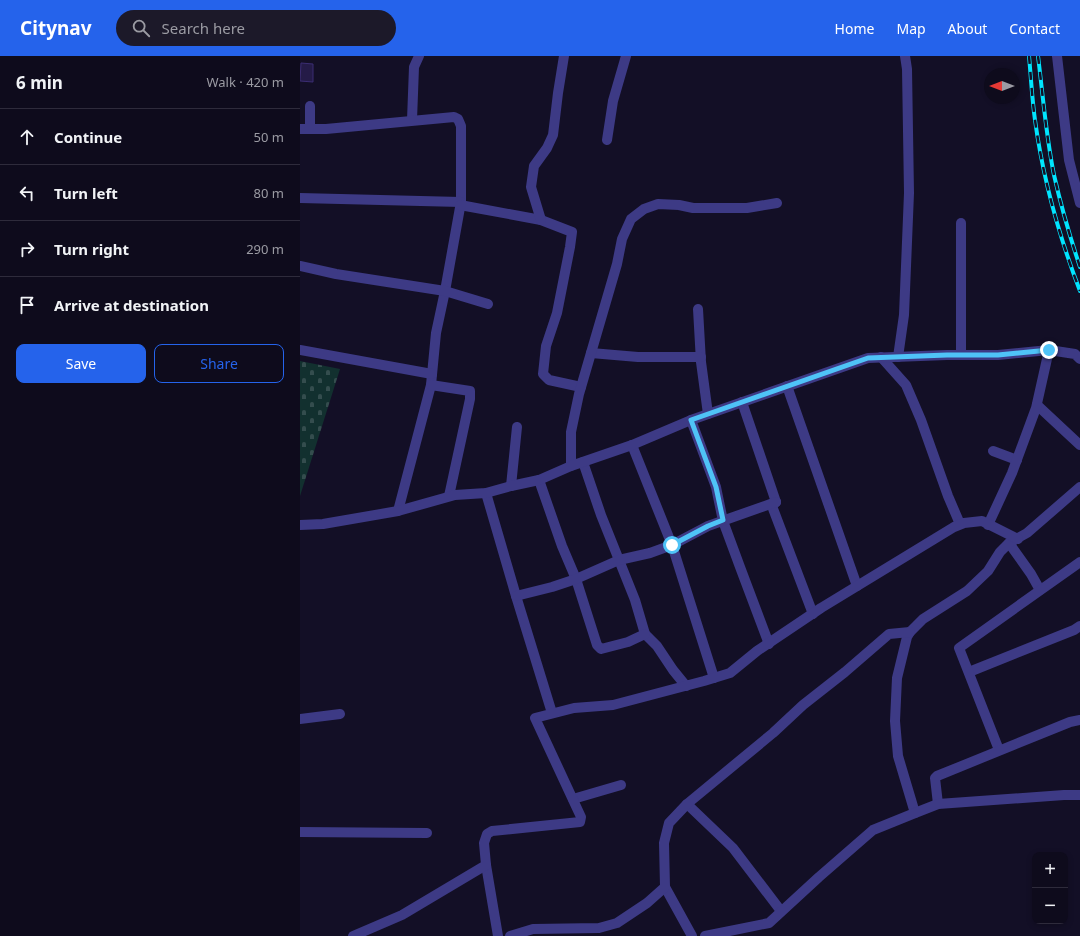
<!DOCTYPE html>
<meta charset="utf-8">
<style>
:root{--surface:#0e0b1c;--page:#1c1929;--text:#f1f3f6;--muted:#9b9ba3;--line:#2e2b3b;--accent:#2563eb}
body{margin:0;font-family:"Noto Sans",sans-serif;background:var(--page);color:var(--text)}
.controls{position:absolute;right:12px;bottom:12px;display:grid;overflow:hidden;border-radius:8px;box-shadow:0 2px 6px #0003}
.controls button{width:36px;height:36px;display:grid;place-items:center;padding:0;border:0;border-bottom:1px solid var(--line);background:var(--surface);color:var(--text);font:20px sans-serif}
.compass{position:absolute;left:684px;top:12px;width:36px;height:36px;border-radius:50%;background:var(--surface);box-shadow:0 2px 6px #0003;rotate:270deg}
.stop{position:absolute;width:12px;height:12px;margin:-9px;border:3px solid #4fc3f7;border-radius:50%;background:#fff}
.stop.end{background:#4fc3f7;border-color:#fff;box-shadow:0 1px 4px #0008}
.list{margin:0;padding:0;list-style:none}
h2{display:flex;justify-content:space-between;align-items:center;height:52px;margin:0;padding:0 16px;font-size:17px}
h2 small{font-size:13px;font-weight:400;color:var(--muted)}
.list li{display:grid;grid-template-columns:26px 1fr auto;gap:12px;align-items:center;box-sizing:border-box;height:56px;padding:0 16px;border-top:1px solid var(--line)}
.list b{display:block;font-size:15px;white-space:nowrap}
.list em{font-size:13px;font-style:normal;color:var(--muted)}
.actions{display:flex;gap:8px;padding:12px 16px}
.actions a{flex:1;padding:9px 0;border:1px solid var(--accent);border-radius:8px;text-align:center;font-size:14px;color:var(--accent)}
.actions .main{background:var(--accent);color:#fff}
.icon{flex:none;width:22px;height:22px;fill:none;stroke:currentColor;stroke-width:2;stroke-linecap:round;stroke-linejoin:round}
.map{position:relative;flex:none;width:780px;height:880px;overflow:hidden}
header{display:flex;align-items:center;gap:24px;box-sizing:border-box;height:56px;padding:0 20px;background:var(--accent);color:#fff}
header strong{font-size:19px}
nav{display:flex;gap:22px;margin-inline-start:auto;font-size:14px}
.search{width:280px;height:36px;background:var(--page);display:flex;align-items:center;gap:10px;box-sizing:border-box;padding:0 14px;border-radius:22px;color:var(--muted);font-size:15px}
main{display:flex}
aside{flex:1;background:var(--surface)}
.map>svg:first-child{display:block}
.cemetery{fill:url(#cemetery-stones)}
.building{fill:#241b47;stroke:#3b2d73}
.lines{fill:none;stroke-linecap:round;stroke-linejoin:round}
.minor{stroke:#3d3a85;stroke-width:10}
.rail-casing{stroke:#00e5ff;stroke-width:4}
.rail{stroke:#130f26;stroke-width:2.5;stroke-dasharray:8;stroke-linecap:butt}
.route{stroke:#4fc3f7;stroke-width:5}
</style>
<header>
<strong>Citynav</strong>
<div class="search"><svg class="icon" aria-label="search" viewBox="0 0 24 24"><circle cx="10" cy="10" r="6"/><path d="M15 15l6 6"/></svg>Search here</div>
<nav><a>Home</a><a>Map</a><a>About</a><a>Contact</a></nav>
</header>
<main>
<aside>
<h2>6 min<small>Walk · 420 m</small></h2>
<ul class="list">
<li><svg class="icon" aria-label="ahead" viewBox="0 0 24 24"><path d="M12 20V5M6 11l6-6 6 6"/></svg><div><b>Continue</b></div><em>50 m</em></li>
<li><svg class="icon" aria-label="left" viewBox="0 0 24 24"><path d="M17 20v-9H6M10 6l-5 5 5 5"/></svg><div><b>Turn left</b></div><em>80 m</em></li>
<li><svg class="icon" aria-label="right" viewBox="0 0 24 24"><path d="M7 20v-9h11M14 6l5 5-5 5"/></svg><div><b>Turn right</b></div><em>290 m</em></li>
<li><svg class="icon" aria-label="arrive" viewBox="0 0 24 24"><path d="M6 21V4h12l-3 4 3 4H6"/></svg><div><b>Arrive at destination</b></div></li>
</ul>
<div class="actions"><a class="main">Save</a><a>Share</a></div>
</aside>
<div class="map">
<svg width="780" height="880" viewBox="0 0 780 880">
<defs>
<pattern id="cemetery-stones" width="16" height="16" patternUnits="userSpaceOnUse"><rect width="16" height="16" fill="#12302f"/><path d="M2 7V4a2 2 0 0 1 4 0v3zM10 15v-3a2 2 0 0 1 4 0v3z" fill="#344d4e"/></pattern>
</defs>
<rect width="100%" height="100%" fill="#130f26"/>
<polygon class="cemetery" points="0,305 40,313 0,440"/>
<polygon class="building" points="1,7 13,8 13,26 0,25"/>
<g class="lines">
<g class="minor">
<polyline points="757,0 769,104 780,147"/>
<polyline points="10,50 10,73"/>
<polyline points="112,64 114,11 119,0"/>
<polyline points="0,73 26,73 154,61 158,63 161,70 161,146 145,235 136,277 131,329 98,455"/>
<polyline points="307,84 313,45 326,0"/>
<polyline points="0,142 161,146"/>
<polyline points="160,149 241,164 272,176 270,191 257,257 246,290 243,318 249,324 281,331"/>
<polyline points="241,164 231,131 234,110 247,92 253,79 258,37 264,0"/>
<polyline points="661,167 661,299"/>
<polyline points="0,210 36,218 145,235 188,248"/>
<polyline points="398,253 401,306 408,358"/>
<polyline points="0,294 132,318"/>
<polyline points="291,297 338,301 401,301"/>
<polyline points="581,301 606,329 621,364 648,440 660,468"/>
<polyline points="598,301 604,259 609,137 607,13 605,0"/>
<polyline points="131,329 170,335 170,343 149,440"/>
<polyline points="487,330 557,530"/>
<polyline points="442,346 476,446"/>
<polyline points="737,349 780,389"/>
<polyline points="391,364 416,431 423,465 440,511 469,588"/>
<polyline points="332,389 372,489 414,622"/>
<polyline points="693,395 717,404"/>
<polyline points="283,406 301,459 335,544 345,578 357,590 373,614 386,630"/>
<polyline points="271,410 271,376 279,338 317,208 322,183 331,163 344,153 358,148 379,149 393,152 447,152 477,147"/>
<polyline points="239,424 262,490 276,523 297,589 301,593 328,586 345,578"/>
<polyline points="211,430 217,371"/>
<polyline points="186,437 216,540 252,657"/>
<polyline points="476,446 472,450 513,558"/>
<polyline points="0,469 23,468 98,455 155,439 186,437 211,430 239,424 271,410 332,389 391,364 568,302 647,299 698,299 749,294 775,298 780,303"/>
<polyline points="688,469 712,417 736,352 749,294"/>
<polyline points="709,487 731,518 740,534"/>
<polyline points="216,540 252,531 276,523 319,504 350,497 372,489 408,470 476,446"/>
<polyline points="669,616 774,574 780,570"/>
<polyline points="0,663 40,658"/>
<polyline points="699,694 659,592 780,506"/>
<polyline points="273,743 321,729"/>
<polyline points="387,748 433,792 481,855"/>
<polyline points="638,748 635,722 637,720 770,666 780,664"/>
<polyline points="615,757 598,700 595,665 597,622 607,581 610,576 623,563 667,535 688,515 700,496 709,487 727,477 780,431"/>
<polyline points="0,776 127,777"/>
<polyline points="186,809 198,880"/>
<polyline points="365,831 392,880"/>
<polyline points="53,880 102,859 186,809 184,787 187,778 192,775 280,766 281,761 235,662 274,652 313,649 404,625 430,617 457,595 521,552 654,471 664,467 682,465 718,483"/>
<polyline points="210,880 233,873 299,872 317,867 347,847 365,831 364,787 369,767 387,748 473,677 503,649 545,616 589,578 610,576"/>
<polyline points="405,880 469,867 519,821 573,774 615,757 638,748 764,739 780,739"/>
</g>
<defs>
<g id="rail">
<path d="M729,0c2,21 3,43 6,64 8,59 24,116 45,171"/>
<path d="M738,0c5,40 8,80 16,119 7,31 16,62 26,92"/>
</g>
</defs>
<use href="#rail" class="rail-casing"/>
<use href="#rail" class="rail"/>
</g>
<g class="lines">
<polyline class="route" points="372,489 408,470 423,464 416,431 391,364 568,302 647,299 698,299 749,294"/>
</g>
</svg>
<div class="controls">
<button>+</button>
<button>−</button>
</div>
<svg class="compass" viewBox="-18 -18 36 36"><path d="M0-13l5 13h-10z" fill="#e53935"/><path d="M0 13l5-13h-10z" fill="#9b9ba3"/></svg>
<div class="stop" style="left:372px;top:489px"></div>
<div class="stop end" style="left:749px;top:294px"></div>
</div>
</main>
